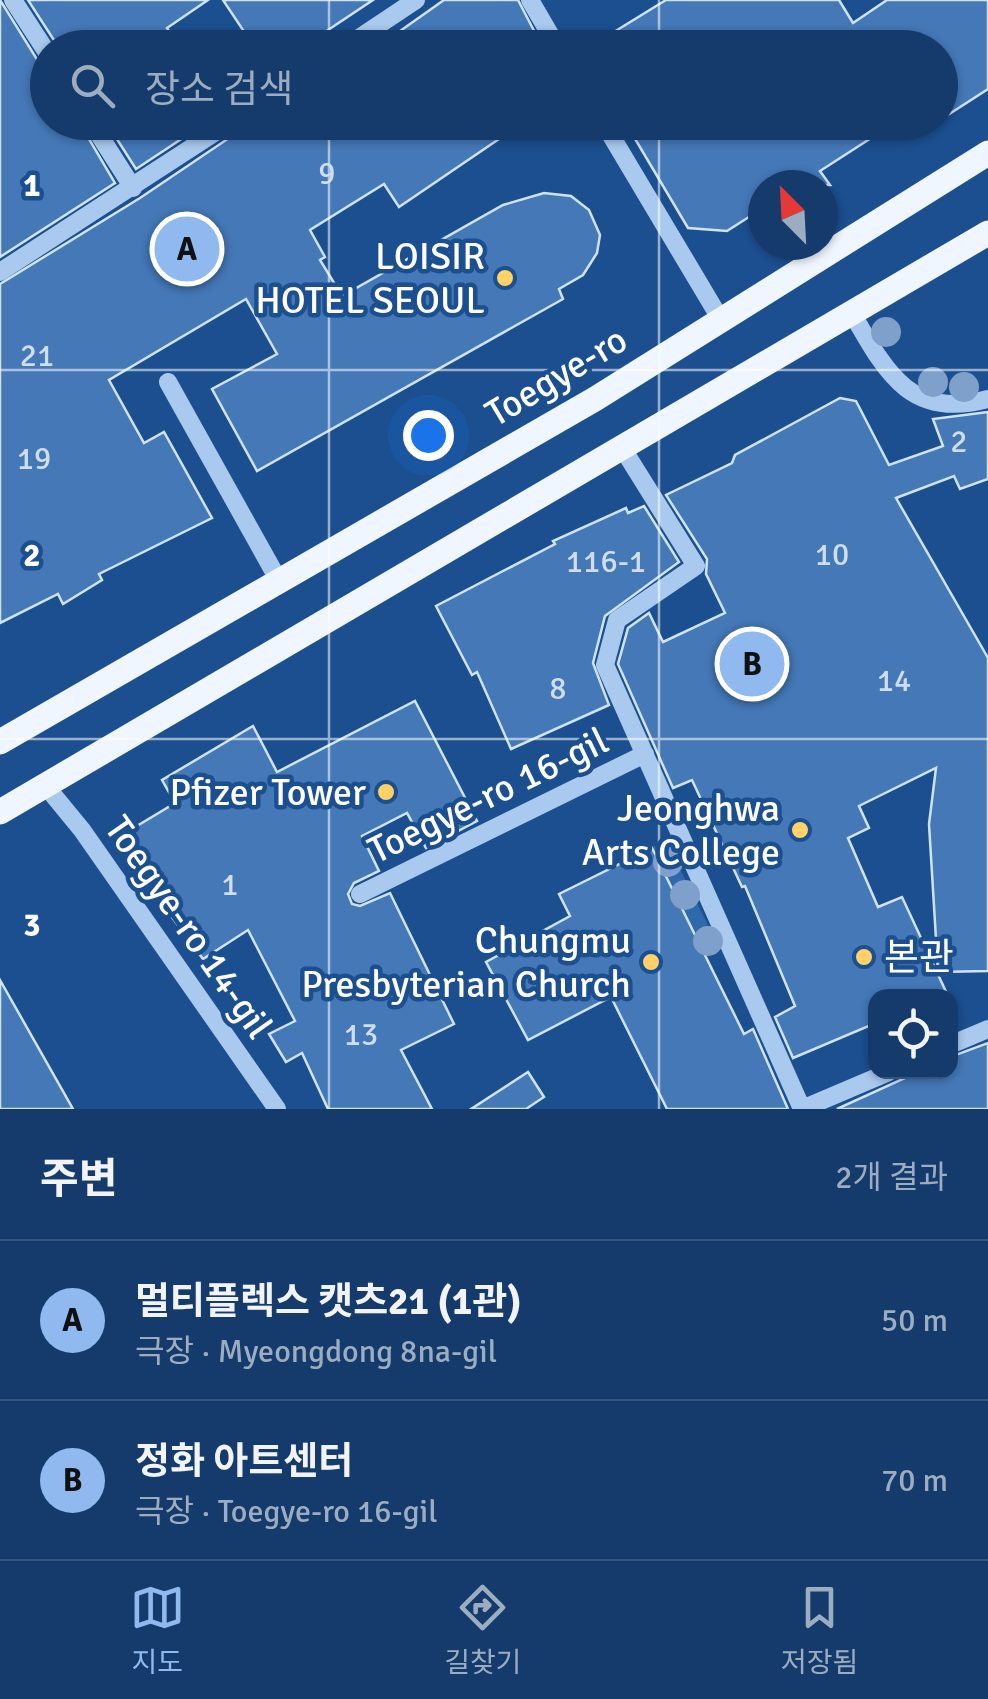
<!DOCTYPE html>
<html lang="ko">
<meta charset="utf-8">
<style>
:root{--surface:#143b6b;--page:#1d4271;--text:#f1f3f6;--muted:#9dadc1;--line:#33557e;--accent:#90b9f0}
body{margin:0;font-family:Signika,"Noto Sans KR",sans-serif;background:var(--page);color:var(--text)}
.controls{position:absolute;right:30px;bottom:30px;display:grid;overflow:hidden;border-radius:20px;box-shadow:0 2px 8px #0004}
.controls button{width:90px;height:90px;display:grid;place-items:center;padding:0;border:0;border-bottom:2px solid var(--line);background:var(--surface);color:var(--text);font:50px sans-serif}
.compass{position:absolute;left:748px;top:170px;width:90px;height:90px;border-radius:50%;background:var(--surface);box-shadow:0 2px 8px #0004;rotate:336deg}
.you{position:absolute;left:428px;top:435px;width:35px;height:35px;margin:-25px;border:8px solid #fff;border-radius:50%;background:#1a73e8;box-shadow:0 0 0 15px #1a73e833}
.badge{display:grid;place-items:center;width:65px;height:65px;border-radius:50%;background:var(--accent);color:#111;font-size:32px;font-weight:700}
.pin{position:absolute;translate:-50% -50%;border:5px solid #fff;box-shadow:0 2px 10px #0006}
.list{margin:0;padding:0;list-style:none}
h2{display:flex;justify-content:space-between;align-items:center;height:130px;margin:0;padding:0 40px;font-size:42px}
h2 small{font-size:32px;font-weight:400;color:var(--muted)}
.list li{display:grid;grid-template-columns:65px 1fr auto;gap:30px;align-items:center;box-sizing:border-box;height:160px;padding:0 40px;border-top:2px solid var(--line)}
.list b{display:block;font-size:38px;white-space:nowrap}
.list p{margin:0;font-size:32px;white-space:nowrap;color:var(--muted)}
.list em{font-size:32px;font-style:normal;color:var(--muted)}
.icon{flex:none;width:55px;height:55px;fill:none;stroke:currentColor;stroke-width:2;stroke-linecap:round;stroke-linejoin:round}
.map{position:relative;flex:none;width:988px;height:1109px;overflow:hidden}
.search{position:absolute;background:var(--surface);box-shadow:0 2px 8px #0004;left:30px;right:30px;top:30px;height:110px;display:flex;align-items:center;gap:25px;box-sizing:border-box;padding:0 35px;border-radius:55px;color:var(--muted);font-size:38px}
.sheet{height:450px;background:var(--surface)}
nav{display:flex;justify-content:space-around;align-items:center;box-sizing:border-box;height:140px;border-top:2px solid var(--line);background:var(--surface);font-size:28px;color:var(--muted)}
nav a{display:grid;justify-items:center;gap:5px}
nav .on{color:var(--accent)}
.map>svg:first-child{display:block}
.green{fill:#2e69ad}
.building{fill:#4478b7;stroke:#cfe3fa;stroke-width:2.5}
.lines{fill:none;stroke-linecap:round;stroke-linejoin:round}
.minor{stroke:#a9c9ee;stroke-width:18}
.major{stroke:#f0f6ff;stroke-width:25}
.tree{fill:#7ea0ca}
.grid{fill:none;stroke:#fff;stroke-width:2.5;stroke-opacity:0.55}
.poi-dot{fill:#ffd166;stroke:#1b4f8f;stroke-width:4}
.labels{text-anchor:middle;stroke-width:9;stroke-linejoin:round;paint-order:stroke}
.number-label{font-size:32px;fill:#d0dded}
.poi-label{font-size:38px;fill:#fff;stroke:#1b4f8f;text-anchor:end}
.street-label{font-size:38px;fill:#fff;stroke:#1b4f8f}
.grid-label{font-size:32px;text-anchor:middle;font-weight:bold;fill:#fff;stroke:#1b4f8f;stroke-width:9;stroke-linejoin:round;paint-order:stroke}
</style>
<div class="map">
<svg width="988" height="1109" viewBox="0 0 988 1109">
<rect width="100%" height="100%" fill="#1b4f8f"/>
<polygon class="green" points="666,841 716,941 702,948 652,848"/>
<g class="building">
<polygon points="0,0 38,61 48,66 48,122 79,122 115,183 0,257"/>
<polygon points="28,0 208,0 167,28 180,48 59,48"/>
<polygon points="223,0 373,0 301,48 255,48"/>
<polygon points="444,0 518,0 543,48 376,48"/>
<polygon points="666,0 839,0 853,23 887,0 988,0 988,89 940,120 940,48 588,48"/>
<polygon points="106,122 207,122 136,169"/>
<polygon points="243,122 524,122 399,207 384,184 310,230 325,257 320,260 342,296 503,205 544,193 571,196 589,210 600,235 597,253 583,275 559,289 563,299 257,471 212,389 277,354 246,299 109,380 144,443 164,432 212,518 99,574 102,580 63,604 58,594 0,623 0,284 140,198 238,132"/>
<polygon points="625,122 896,122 820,171 830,185 763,185 763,208 727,231 688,228"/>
<polygon points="840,398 856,401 889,465 943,446 933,419 988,412 988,479 960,489 954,476 896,498 988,658 988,971 938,972 929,824 936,768 859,806 869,828 848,838 878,907 902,897 948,996 876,996 876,1023 793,1058 775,1017 795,1006 745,886 742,887 692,780 673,788 618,664 628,628 649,613 663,642 725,613 706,574 707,559 666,495 732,463 735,455"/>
<polygon points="644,506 679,562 605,616 593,663 609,705 511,749 477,672 472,675 436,606 555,544 553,541 626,508 628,513"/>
<polygon points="415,701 477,821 426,848 407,813 362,836 379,871 354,883 348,894 352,904 360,906 390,893 454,1024 401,1050 432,1109 328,1109 302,1053 286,1062 269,1034 295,1021 248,930 203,959 123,851 117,838 175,803 162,780 253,726 277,772"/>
<polygon points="652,848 744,1034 753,1029 788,1109 667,1109 611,997 528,1040 486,962 570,916 559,894"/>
<polygon points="0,980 73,1109 0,1109"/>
<polygon points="988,1043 988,1109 837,1109 918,1072 950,1072 950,1057"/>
<polygon points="528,1072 544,1097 526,1109 471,1109"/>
</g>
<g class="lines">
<g class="minor">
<polyline points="13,0 48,54"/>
<polyline points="530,0 558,48"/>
<polyline points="344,48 416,0"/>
<polyline points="91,122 133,188"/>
<polyline points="603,122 721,320"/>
<polyline points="0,272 231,122"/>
<path d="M852,313c34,59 58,107 136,86"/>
<polyline points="168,382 279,581"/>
<polyline points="623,449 696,566 617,620 605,665 802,1109 889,1072"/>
<polyline points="45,785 82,830 277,1109"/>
<polyline points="360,894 645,754"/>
<polyline points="950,1045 988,1029"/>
</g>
<g class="major">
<polyline points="0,742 595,399 988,153"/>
<polyline points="0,812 988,233"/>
</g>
</g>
<g class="tree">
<circle cx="886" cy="332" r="15"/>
<circle cx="933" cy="382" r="15"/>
<circle cx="964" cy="387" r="15"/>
<circle cx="668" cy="862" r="15"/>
<circle cx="685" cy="895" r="15"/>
<circle cx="708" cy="941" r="15"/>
</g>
<path class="grid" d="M329,0v48M659,0v48M329,122v987M659,122v987M0,370h988M0,739h988"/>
<g class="poi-dot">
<circle cx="505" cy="278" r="10"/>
<circle cx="386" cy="792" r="10"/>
<circle cx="800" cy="830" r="10"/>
<circle cx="864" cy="957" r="10"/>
<circle cx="651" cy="962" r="10"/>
</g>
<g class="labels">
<g class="number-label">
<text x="327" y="184">9</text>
<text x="37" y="366">21</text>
<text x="959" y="452">2</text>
<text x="34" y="469">19</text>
<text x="832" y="565">10</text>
<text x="606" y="572">116-1</text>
<text x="894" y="691">14</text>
<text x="558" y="699">8</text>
<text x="230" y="895">1</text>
<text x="361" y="1045">13</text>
</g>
<g class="poi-label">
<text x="485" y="269">LOISIR<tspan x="485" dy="44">HOTEL SEOUL</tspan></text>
<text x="366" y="805">Pfizer Tower</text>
<text x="780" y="821">Jeonghwa<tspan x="780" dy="44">Arts College</tspan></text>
<text x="631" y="953">Chungmu<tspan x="631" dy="44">Presbyterian Church</tspan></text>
<text x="884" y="970" text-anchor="start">본관</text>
</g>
<g class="street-label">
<text transform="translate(556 376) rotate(-31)" y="13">Toegye-ro</text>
<text transform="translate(488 795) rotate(-26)" y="13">Toegye-ro 16-gil</text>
<text transform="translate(189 927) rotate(55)" y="13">Toegye-ro 14-gil</text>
</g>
</g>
<g class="grid-label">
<text x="32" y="196">1</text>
<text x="32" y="566">2</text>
<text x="32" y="936">3</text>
</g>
</svg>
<div class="controls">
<button><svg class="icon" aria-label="locate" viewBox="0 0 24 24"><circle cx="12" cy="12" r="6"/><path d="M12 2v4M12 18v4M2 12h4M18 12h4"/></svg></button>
</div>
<svg class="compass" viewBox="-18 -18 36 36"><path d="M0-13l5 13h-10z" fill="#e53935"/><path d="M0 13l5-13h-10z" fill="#9dadc1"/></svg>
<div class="you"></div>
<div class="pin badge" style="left:187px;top:249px">A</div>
<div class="pin badge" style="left:752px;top:664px">B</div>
<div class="search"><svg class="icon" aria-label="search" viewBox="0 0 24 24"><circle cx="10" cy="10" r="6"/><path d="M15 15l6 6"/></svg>장소 검색</div>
</div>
<section class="sheet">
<h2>주변<small>2개 결과</small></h2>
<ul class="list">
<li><span class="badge">A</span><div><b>멀티플렉스 캣츠21 (1관)</b><p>극장 · Myeongdong 8na-gil</p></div><em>50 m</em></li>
<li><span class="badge">B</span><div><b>정화 아트센터</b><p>극장 · Toegye-ro 16-gil</p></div><em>70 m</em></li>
</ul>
</section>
<nav>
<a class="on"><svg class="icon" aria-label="map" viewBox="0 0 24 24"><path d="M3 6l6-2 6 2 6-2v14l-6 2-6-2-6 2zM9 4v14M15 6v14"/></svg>지도</a>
<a><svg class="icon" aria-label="directions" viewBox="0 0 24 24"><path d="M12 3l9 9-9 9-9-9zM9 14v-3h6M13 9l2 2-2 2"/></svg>길찾기</a>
<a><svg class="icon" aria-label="saved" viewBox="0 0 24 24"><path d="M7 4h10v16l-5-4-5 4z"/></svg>저장됨</a>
</nav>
